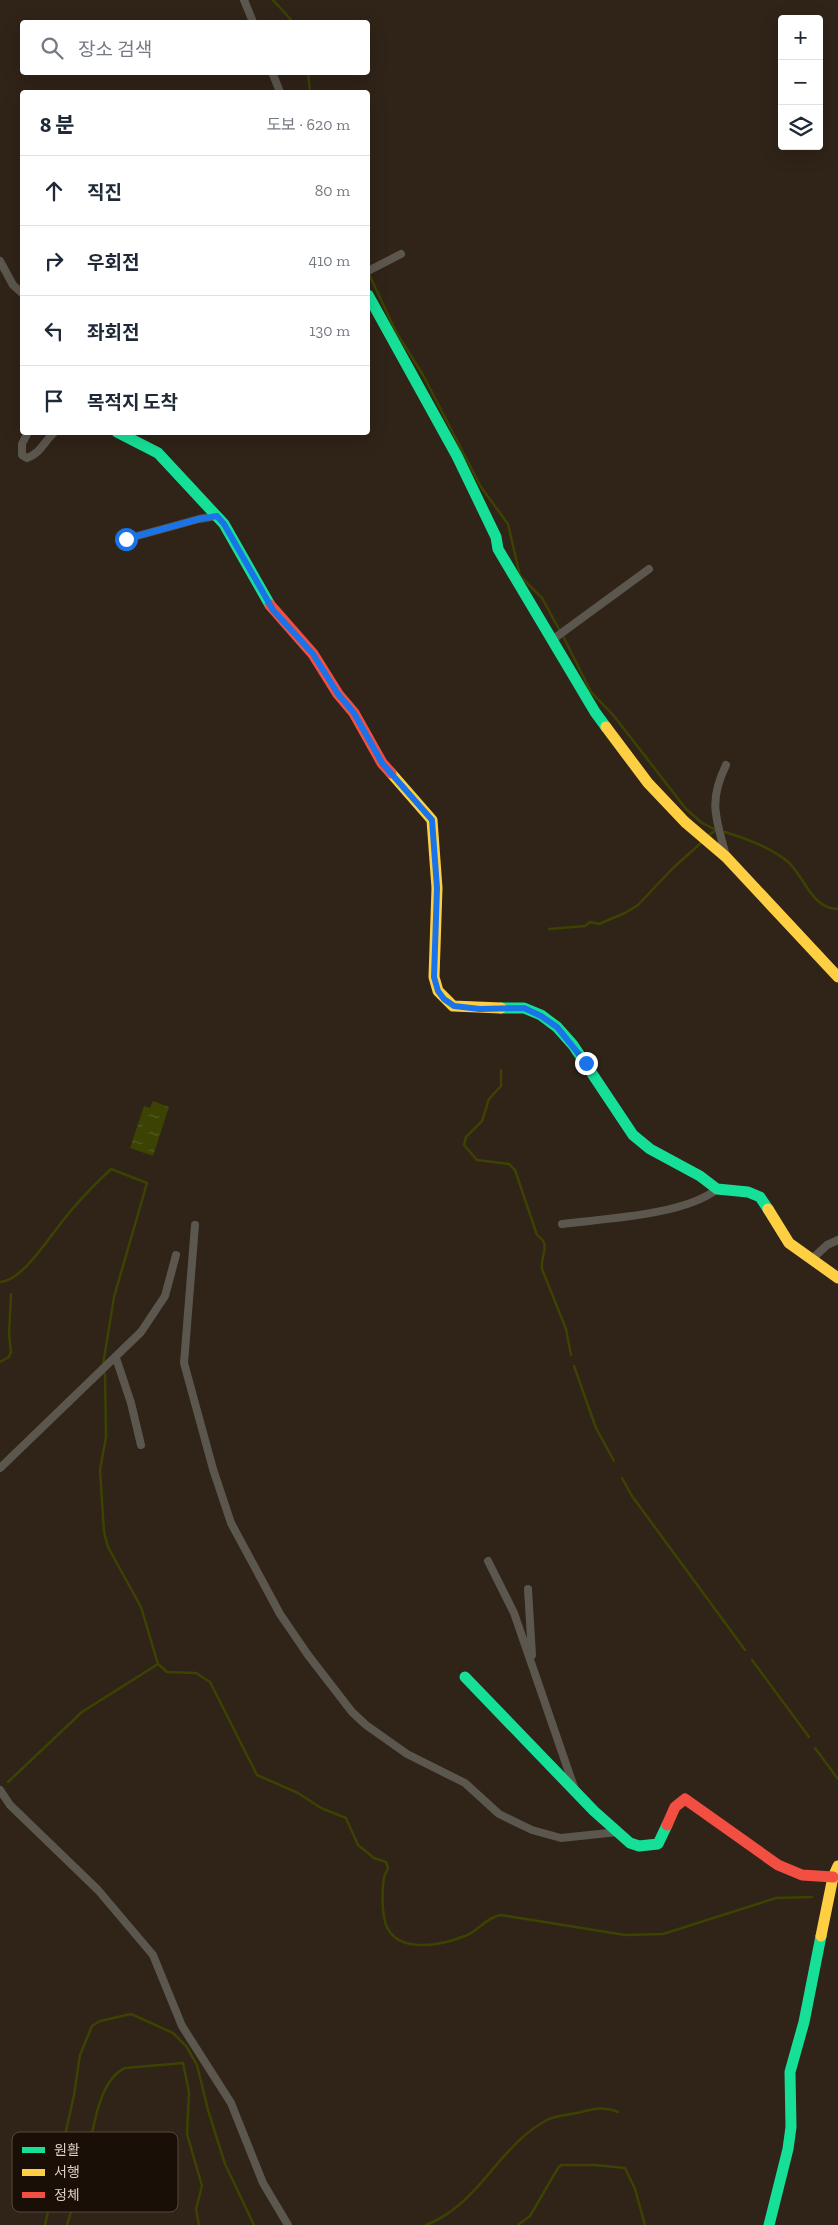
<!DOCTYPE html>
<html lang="ko">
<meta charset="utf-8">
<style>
:root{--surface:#fff;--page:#f2f2f3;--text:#1f2937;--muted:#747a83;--line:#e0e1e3}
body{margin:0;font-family:"Zilla Slab","Noto Sans KR",serif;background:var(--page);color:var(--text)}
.controls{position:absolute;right:15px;top:15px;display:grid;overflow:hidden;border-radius:5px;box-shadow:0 5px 20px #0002}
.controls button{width:45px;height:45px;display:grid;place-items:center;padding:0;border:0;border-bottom:1px solid var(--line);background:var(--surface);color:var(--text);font:25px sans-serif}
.stop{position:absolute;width:15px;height:15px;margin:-11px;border:4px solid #1a73e8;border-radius:50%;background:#fff}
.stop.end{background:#1a73e8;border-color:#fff;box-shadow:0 1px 5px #0008}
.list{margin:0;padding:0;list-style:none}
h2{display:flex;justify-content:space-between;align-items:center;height:65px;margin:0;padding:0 20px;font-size:21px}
h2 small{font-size:16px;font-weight:400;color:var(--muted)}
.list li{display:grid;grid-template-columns:32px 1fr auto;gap:15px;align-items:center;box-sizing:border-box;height:70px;padding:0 20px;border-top:1px solid var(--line)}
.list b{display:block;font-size:19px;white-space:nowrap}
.list em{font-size:16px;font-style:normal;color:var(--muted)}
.icon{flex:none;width:28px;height:28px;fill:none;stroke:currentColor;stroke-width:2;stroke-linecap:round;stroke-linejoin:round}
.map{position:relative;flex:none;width:838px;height:2225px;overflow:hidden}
.search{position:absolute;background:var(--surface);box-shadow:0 5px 20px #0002;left:20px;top:20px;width:350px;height:55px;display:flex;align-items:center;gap:12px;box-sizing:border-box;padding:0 18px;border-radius:5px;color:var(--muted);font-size:19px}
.panel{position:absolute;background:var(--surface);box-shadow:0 5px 20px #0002;left:20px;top:90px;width:350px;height:345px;border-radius:5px}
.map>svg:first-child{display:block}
.water{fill:url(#water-ripples)}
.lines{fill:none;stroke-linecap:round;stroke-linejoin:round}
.stream{stroke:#3b4202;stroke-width:2.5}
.street{stroke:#5b574e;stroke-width:8}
.fast{stroke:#16e098;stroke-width:11}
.slow{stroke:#ffcf43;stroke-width:11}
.jam{stroke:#f24e42;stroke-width:11}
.route{stroke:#1a73e8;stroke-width:6}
.key{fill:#1a0f07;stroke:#55493f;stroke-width:1}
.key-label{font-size:14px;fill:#dfd0c3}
</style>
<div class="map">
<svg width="838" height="2225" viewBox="0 0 838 2225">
<defs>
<pattern id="water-ripples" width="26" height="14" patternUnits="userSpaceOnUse" patternTransform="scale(1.25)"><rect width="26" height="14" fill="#3b4202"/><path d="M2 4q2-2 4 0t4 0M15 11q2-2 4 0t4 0" fill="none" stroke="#575c25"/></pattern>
</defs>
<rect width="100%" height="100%" fill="#302318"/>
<polygon class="water" points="153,1101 169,1107 153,1156 130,1148 144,1106 150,1108"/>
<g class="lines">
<g class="stream">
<polyline points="273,0 293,22"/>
<polyline points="308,72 310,92"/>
<polyline points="369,274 396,332 423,375 481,487 508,524 520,576 542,598 560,631"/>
<polyline points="563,636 591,692 614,716 686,809 702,823 716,830"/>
<path d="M725,832c22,7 44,15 62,29 18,15 24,48 51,48"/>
<polyline points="708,836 716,830"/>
<polyline points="549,929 585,926 590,922 599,924 625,913 638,905 673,868 702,842"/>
<path d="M501,1070v16l-12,13 -7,22 -16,16 -2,8 13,15 32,4 6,6 22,65c15,10 3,20 5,34l24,60 5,26"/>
<path d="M0,1282c21,-1 46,-40 58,-55 14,-19 35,-41 53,-58l36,14 -33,114 -11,68"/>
<polyline points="0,1362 9,1357 11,1352 9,1335 11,1294"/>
<polyline points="574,1366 596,1428 614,1461"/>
<path d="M105,1374l1,63 -6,33 4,62 4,15 33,60 17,57 9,8 29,1 14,9 47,93 41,18 23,15 25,10 12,27 16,13 12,4 2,6c-1,4 -4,6 -4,10 -2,11 -2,28 0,39 6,39 56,29 81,19 13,-5 22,-19 36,-21l124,20 38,-1 113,-36 36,-1"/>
<polyline points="622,1478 632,1496 745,1650"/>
<polyline points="752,1660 809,1737"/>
<polyline points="815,1748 838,1779"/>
<polyline points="8,1782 82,1712 158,1664"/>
<polyline points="45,2225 74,2095 80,2055 92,2026 100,2021 131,2014 173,2033 186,2046 197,2065 208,2110 225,2164 254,2225"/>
<path d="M67,2225c7,-22 12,-45 19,-67 8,-26 11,-77 39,-90l58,-5 6,29 -2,42 15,52 -6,23 3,16"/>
<path d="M426,2225c54,-21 73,-80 121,-105 10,-5 23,-5 34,-8 13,-3 23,-6 37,0"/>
<polyline points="518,2225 530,2216 558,2168 561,2165 595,2165 625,2168 635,2189 645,2225"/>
</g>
<g class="street">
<polyline points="244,0 253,22"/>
<polyline points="272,72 280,92"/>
<polyline points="0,261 13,285 22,293"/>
<polyline points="368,271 401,254"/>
<path d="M28,432l-6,12v11l5,3c14,-5 17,-17 28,-26"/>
<polyline points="126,539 199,519 217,516"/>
<polyline points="552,640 649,569"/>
<path d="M726,856c-10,-38 -18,-54 0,-91"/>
<path d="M562,1224c40,-5 124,-9 155,-35"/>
<polyline points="195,1225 184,1363 213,1469 231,1523 280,1614 308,1655 352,1712 366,1725 407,1754 465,1783 499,1814 532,1830 561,1838 618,1832"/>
<polyline points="812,1259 827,1245 838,1240"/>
<polyline points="116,1358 131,1403 141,1445"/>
<polyline points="0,1468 141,1332 165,1296 176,1255"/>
<polyline points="488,1561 514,1613 575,1790"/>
<polyline points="528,1589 532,1655"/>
<polyline points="0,1790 10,1805 98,1890 153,1955 182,2026 231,2103 263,2183 288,2225"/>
</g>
<g class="fast">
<polyline points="368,295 457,456 496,537 498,549 595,712 606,727"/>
<polyline points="117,432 158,453 224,524 270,605"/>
<polyline points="501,1008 524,1008 541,1015 557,1027 573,1045 633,1135 650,1149 700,1176 717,1189 748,1192 760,1197 768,1209"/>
<polyline points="465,1677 594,1811 630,1843 639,1846 658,1844 667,1825"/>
<polyline points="769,2225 788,2149 791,2127 790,2072 804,2022 821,1936"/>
</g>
<g class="slow">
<polyline points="606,727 648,783 685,822 726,857 838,977"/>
<polyline points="391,773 432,820 437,888 434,977 438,991 453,1006 501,1008"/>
<polyline points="768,1209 789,1243 838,1278"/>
<polyline points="821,1936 833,1877 838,1866"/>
</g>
<g class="jam">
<polyline points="270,605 313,654 338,694 354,713 382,763 391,773"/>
<polyline points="667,1825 675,1807 685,1799 778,1865 802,1875 833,1877"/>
</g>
</g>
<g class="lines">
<polyline class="route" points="126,539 199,519 217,516 224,524 273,610 313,654 338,694 354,713 382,763 432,820 437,888 434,977 438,991 444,999 454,1006 480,1009 524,1008 541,1016 557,1027 586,1063"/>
</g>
<rect x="12" y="2132" width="166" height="80" rx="8" class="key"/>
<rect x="22" y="2147" width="23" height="6" fill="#16e098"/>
<rect x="22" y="2169" width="23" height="7" fill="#ffcf43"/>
<rect x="22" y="2192" width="23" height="6" fill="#f24e42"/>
<g class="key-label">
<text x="54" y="2155">원활</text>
<text x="54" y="2177">서행</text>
<text x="54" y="2200">정체</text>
</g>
</svg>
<div class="controls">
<button>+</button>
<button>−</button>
<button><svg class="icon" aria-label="layers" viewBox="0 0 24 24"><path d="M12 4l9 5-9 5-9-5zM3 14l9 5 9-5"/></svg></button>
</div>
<div class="stop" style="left:126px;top:539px"></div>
<div class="stop end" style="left:586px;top:1063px"></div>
<div class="search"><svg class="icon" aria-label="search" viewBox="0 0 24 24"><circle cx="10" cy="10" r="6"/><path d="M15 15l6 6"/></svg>장소 검색</div>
<section class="panel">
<h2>8 분<small>도보 · 620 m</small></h2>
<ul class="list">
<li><svg class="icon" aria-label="ahead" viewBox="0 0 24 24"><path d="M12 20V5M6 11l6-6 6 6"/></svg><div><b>직진</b></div><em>80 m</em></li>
<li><svg class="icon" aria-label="right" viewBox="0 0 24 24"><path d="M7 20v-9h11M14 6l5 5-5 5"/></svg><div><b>우회전</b></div><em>410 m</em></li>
<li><svg class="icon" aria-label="left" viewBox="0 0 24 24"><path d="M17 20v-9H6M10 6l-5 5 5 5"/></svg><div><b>좌회전</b></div><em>130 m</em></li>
<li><svg class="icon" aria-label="arrive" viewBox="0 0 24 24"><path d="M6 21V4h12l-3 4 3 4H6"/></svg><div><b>목적지 도착</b></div></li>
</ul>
</section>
</div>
